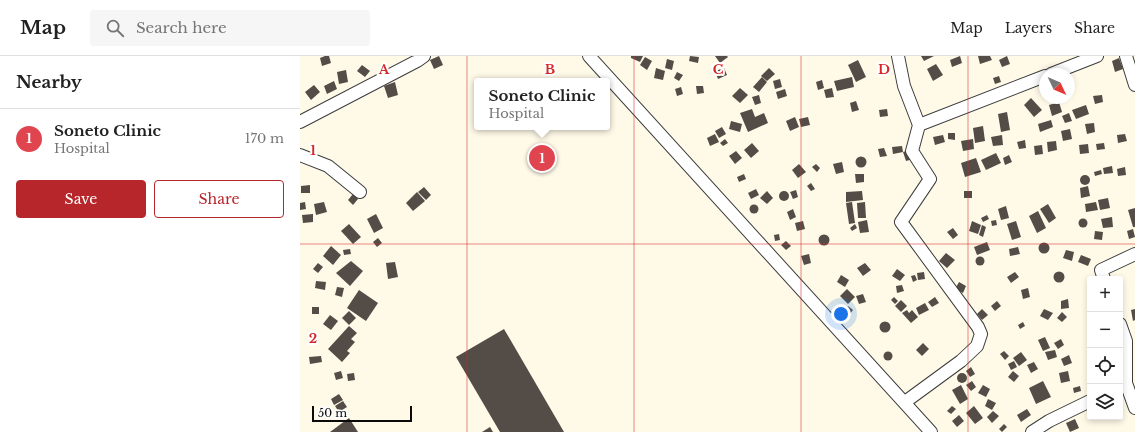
<!DOCTYPE html>
<meta charset="utf-8">
<style>
:root{--surface:#fff;--page:#f6f6f6;--text:#222;--muted:#767676;--line:#e0e0e0;--accent:#b7262b}
body{margin:0;font-family:"Libre Baskerville",serif;background:var(--page);color:var(--text)}
.controls{position:absolute;right:12px;bottom:12px;display:grid;overflow:hidden;border-radius:4px;box-shadow:0 2px 6px #0003}
.controls button{width:36px;height:36px;display:grid;place-items:center;padding:0;border:0;border-bottom:1px solid var(--line);background:var(--surface);color:var(--text);font:20px sans-serif}
.compass{position:absolute;left:739px;top:12px;width:36px;height:36px;border-radius:50%;background:var(--surface);box-shadow:0 2px 6px #0003;rotate:134deg}
.scale{position:absolute;left:12px;bottom:10px;width:100px;box-sizing:border-box;padding-left:4px;border:2px solid #0a0a0a;border-top:0;font-size:11px;line-height:14px;white-space:nowrap;color:#0a0a0a;-webkit-text-stroke:3px #fff;paint-order:stroke}
.you{position:absolute;left:541px;top:258px;width:14px;height:14px;margin:-10px;border:3px solid #fff;border-radius:50%;background:#1a73e8;box-shadow:0 0 0 6px #1a73e833}
.badge{display:grid;place-items:center;width:26px;height:26px;border-radius:50%;background:var(--accent);color:#fff;font-size:13px;font-weight:700}
.pin{position:absolute;translate:-50% -50%;border:2px solid #fff;box-shadow:0 1px 4px #0006}
.popup{position:absolute;left:174px;top:22px;width:136px;height:52px;box-sizing:border-box;display:grid;place-content:center;border-radius:4px;background:var(--surface);filter:drop-shadow(0 1px 3px #0005);font-size:13px;white-space:nowrap;color:var(--muted)}
.popup b{font-size:15px;color:var(--text)}
.popup::after{content:'';position:absolute;left:50%;top:100%;margin-left:-8px;border:8px solid transparent;border-top-color:var(--surface)}
.list{margin:0;padding:0;list-style:none}
h2{display:flex;justify-content:space-between;align-items:center;height:52px;margin:0;padding:0 16px;font-size:17px}
h2 small{font-size:13px;font-weight:400;color:var(--muted)}
.list li{display:grid;grid-template-columns:26px 1fr auto;gap:12px;align-items:center;box-sizing:border-box;height:60px;padding:0 16px;border-top:1px solid var(--line)}
.list b{display:block;font-size:15px;white-space:nowrap}
.list p{margin:0;font-size:13px;white-space:nowrap;color:var(--muted)}
.list em{font-size:13px;font-style:normal;color:var(--muted)}
.actions{display:flex;gap:8px;padding:12px 16px}
.actions a{flex:1;padding:9px 0;border:1px solid var(--accent);border-radius:4px;text-align:center;font-size:14px;color:var(--accent)}
.actions .main{background:var(--accent);color:#fff}
.icon{flex:none;width:22px;height:22px;fill:none;stroke:currentColor;stroke-width:2;stroke-linecap:round;stroke-linejoin:round}
.map{position:relative;flex:none;width:835px;height:376px;overflow:hidden}
header{display:flex;align-items:center;gap:24px;box-sizing:border-box;height:56px;padding:0 20px;background:var(--surface);border-bottom:1px solid var(--line)}
header strong{font-size:19px}
nav{display:flex;gap:22px;margin-inline-start:auto;font-size:14px}
.search{width:280px;height:36px;background:var(--page);display:flex;align-items:center;gap:10px;box-sizing:border-box;padding:0 14px;border-radius:4px;color:var(--muted);font-size:15px}
main{display:flex}
aside{flex:1;background:var(--surface)}
.map>svg:first-child{display:block}
.building{fill:#534c47}
.lines{fill:none;stroke-linecap:round;stroke-linejoin:round}
.street-casing{stroke:#3d3d3d;stroke-width:14}
.street{stroke:#fff;stroke-width:12}
.grid{fill:none;stroke:#d62828;stroke-width:1;stroke-opacity:0.55}
.grid-label{font-size:13px;text-anchor:middle;font-weight:bold;fill:#d62828;stroke:#fff;stroke-width:4;stroke-linejoin:round;paint-order:stroke}
</style>
<header>
<strong>Map</strong>
<div class="search"><svg class="icon" aria-label="search" viewBox="0 0 24 24"><circle cx="10" cy="10" r="6"/><path d="M15 15l6 6"/></svg>Search here</div>
<nav><a>Map</a><a>Layers</a><a>Share</a></nav>
</header>
<main>
<aside>
<h2>Nearby<small></small></h2>
<ul class="list">
<li><span class="badge" style="background:#e0444e">1</span><div><b>Soneto Clinic</b><p>Hospital</p></div><em>170 m</em></li>
</ul>
<div class="actions"><a class="main">Save</a><a>Share</a></div>
</aside>
<div class="map">
<svg width="835" height="376" viewBox="0 0 835 376">
<rect width="100%" height="100%" fill="#fffae8"/>
<g class="building">
<polygon points="25,0 29,0 31,7 22,10 20,2"/>
<polygon points="139,0 143,9 134,13 130,4"/>
<polygon points="331,0 343,0 340,6 331,2"/>
<polygon points="390,0 399,1 398,7 389,5"/>
<polygon points="415,0 427,0 428,1 420,7"/>
<polygon points="621,0 634,0 624,5"/>
<polygon points="660,0 662,7 652,11 650,4"/>
<polygon points="678,0 690,0 692,4 680,8"/>
<polygon points="707,0 710,8 702,11 699,4"/>
<polygon points="345,1 352,5 347,14 340,9"/>
<polygon points="819,2 823,13 815,16 812,5"/>
<polygon points="367,3 374,5 372,14 365,12"/>
<polygon points="558,4 566,21 556,26 548,9"/>
<polygon points="636,8 643,19 633,25 627,13"/>
<polygon points="62,9 70,15 65,21 57,15"/>
<polygon points="356,12 365,15 363,24 354,22"/>
<polygon points="424,12 427,19 418,23 415,15"/>
<polygon points="469,12 475,18 467,25 461,20"/>
<polygon points="46,14 48,26 39,28 37,16"/>
<polygon points="377,16 383,19 379,25 374,22"/>
<polygon points="699,20 701,26 695,28 693,22"/>
<polygon points="462,21 467,26 459,36 453,31"/>
<polygon points="552,21 554,31 537,35 534,25"/>
<polygon points="480,23 482,31 475,33 473,25"/>
<polygon points="522,24 524,32 518,34 516,26"/>
<polygon points="34,25 37,33 27,38 24,30"/>
<polygon points="95,26 98,39 88,42 84,30"/>
<polygon points="14,29 20,36 11,44 5,36"/>
<polygon points="396,30 403,30 404,37 397,38"/>
<polygon points="381,31 383,38 377,40 375,33"/>
<polygon points="440,32 448,39 440,47 432,40"/>
<polygon points="532,32 534,41 526,42 524,34"/>
<polygon points="485,33 487,40 478,43 476,36"/>
<polygon points="459,39 461,47 455,49 452,41"/>
<polygon points="802,39 803,46 795,48 793,40"/>
<polygon points="731,42 742,54 734,61 724,49"/>
<polygon points="556,45 559,54 552,56 550,47"/>
<polygon points="759,46 762,56 752,60 749,49"/>
<polygon points="786,49 789,58 776,63 772,54"/>
<polygon points="452,53 455,61 464,57 468,67 448,76 440,57"/>
<polygon points="587,53 588,60 580,61 579,54"/>
<polygon points="707,56 710,74 701,76 698,58"/>
<polygon points="769,57 772,65 765,67 762,60"/>
<polygon points="495,61 499,71 490,75 486,65"/>
<polygon points="508,61 510,69 501,71 499,63"/>
<polygon points="751,64 753,71 740,76 738,68"/>
<polygon points="431,65 442,68 440,76 429,73"/>
<polygon points="794,67 795,76 787,78 785,68"/>
<polygon points="683,70 685,85 675,87 673,72"/>
<polygon points="422,71 426,78 419,82 415,75"/>
<polygon points="770,73 772,83 763,85 761,75"/>
<polygon points="648,77 655,77 655,84 648,83"/>
<polygon points="415,78 419,86 410,90 407,82"/>
<polygon points="825,78 827,85 818,87 817,79"/>
<polygon points="643,79 645,86 635,89 633,81"/>
<polygon points="702,79 703,89 693,90 691,81"/>
<polygon points="425,83 428,87 423,90 420,87"/>
<polygon points="673,83 674,93 663,95 661,85"/>
<polygon points="725,84 726,92 719,93 717,86"/>
<polygon points="756,85 757,94 748,96 747,86"/>
<polygon points="452,87 459,95 451,102 444,94"/>
<polygon points="804,87 805,93 797,94 796,88"/>
<polygon points="788,88 789,97 780,98 779,89"/>
<polygon points="742,89 743,98 735,99 734,90"/>
<polygon points="602,90 603,96 593,98 592,91"/>
<polygon points="584,92 587,100 580,101 578,93"/>
<polygon points="610,94 613,103 606,105 603,96"/>
<polygon points="436,95 442,102 435,108 429,100"/>
<polygon points="696,97 701,107 686,114 681,104"/>
<polygon points="709,99 712,106 705,109 703,102"/>
<circle cx="561" cy="106" r="5.5"/>
<polygon points="676,102 681,116 665,121 661,107"/>
<polygon points="542,106 544,116 536,118 533,108"/>
<polygon points="499,108 506,116 498,122 492,114"/>
<polygon points="516,108 520,112 517,116 512,111"/>
<polygon points="812,110 813,117 804,118 803,112"/>
<polygon points="825,111 826,119 818,120 817,113"/>
<polygon points="801,114 802,118 795,120 794,116"/>
<polygon points="444,118 446,123 439,126 437,121"/>
<polygon points="555,118 564,118 564,126 556,127"/>
<circle cx="785" cy="124" r="5"/>
<polygon points="511,127 515,133 511,135 507,130"/>
<polygon points="10,129 10,137 1,137 1,130"/>
<polygon points="788,130 790,140 781,142 780,132"/>
<polygon points="124,131 131,139 126,144 118,136"/>
<polygon points="456,133 459,139 451,143 448,137"/>
<polygon points="496,134 498,141 493,143 490,136"/>
<polygon points="467,135 473,142 467,148 460,142"/>
<polygon points="562,135 563,144 546,146 546,136"/>
<rect x="664" y="135" width="8" height="7"/>
<circle cx="484" cy="140" r="5"/>
<polygon points="117,136 125,145 113,155 106,147"/>
<polygon points="53,138 58,143 53,149 48,144"/>
<polygon points="808,142 810,152 800,154 798,144"/>
<polygon points="5,146 6,153 0,154 0,147"/>
<polygon points="24,146 27,156 16,159 14,148"/>
<polygon points="552,146 555,167 549,168 546,147"/>
<polygon points="565,146 566,162 558,162 557,147"/>
<polygon points="796,146 798,154 786,156 785,148"/>
<polygon points="748,148 756,162 749,167 740,153"/>
<circle cx="454" cy="153" r="4.5"/>
<polygon points="706,150 709,162 701,164 698,153"/>
<polygon points="835,152 835,171 833,171 828,154"/>
<polygon points="493,153 496,161 490,164 487,156"/>
<polygon points="738,155 746,172 737,177 729,160"/>
<polygon points="13,158 13,166 3,167 2,159"/>
<polygon points="76,158 83,172 74,177 67,163"/>
<polygon points="687,159 689,163 683,166 681,162"/>
<polygon points="812,161 813,171 803,172 801,163"/>
<circle cx="783" cy="167" r="4.5"/>
<polygon points="567,164 569,176 560,177 558,166"/>
<polygon points="696,164 697,169 692,170 691,165"/>
<polygon points="503,165 505,173 497,175 495,167"/>
<polygon points="672,165 681,169 678,178 669,175"/>
<polygon points="716,165 721,181 712,184 707,168"/>
<polygon points="49,168 61,181 53,188 41,175"/>
<polygon points="555,168 557,172 552,175 550,172"/>
<polygon points="682,169 686,171 683,181 679,179"/>
<polygon points="653,172 658,179 653,183 647,176"/>
<polygon points="833,173 835,181 829,183 827,175"/>
<polygon points="795,175 803,176 802,184 794,183"/>
<polygon points="479,178 480,184 475,185 474,179"/>
<circle cx="524" cy="184" r="5.5"/>
<polygon points="78,182 82,187 77,191 73,186"/>
<polygon points="486,185 491,190 486,194 481,189"/>
<polygon points="687,186 690,194 677,199 674,191"/>
<circle cx="744" cy="192" r="5.5"/>
<polygon points="31,190 41,199 33,209 23,200"/>
<polygon points="718,191 720,198 710,200 709,193"/>
<polygon points="50,193 51,198 44,199 43,194"/>
<polygon points="766,194 774,196 772,205 763,202"/>
<polygon points="646,197 655,204 647,212 639,205"/>
<polygon points="509,198 511,207 504,209 501,200"/>
<polygon points="781,199 791,203 788,210 778,206"/>
<circle cx="680" cy="205" r="4.5"/>
<polygon points="51,205 63,215 50,230 36,217"/>
<polygon points="95,206 98,221 88,223 86,207"/>
<polygon points="18,207 23,211 18,217 13,213"/>
<polygon points="565,207 571,214 563,220 557,212"/>
<polygon points="597,213 605,219 600,225 592,220"/>
<circle cx="759" cy="221" r="5.5"/>
<polygon points="624,216 625,223 618,224 617,217"/>
<polygon points="715,216 719,221 711,227 707,221"/>
<polygon points="541,219 549,224 545,231 537,226"/>
<polygon points="615,219 617,224 613,226 611,220"/>
<polygon points="16,225 26,226 25,234 15,232"/>
<polygon points="659,226 666,230 663,237 655,233"/>
<polygon points="602,229 604,235 597,237 596,230"/>
<polygon points="37,231 44,232 42,241 35,239"/>
<polygon points="728,232 730,241 723,243 721,234"/>
<polygon points="547,233 555,241 548,248 540,240"/>
<polygon points="59,234 78,247 66,265 47,252"/>
<polygon points="563,238 566,246 559,248 556,240"/>
<polygon points="594,241 598,245 595,248 591,244"/>
<polygon points="635,241 639,247 632,251 628,246"/>
<polygon points="768,243 769,252 761,253 761,245"/>
<polygon points="601,244 607,250 601,256 595,250"/>
<polygon points="697,245 701,250 695,255 691,250"/>
<polygon points="625,247 629,254 619,259 616,252"/>
<polygon points="548,250 553,254 549,259 544,255"/>
<rect x="12" y="251" width="7" height="7"/>
<polygon points="682,253 688,259 682,264 677,258"/>
<polygon points="744,253 753,257 748,264 740,260"/>
<polygon points="835,253 835,264 833,265 831,254"/>
<polygon points="607,254 609,257 612,254 618,261 611,267 602,257"/>
<polygon points="49,255 56,262 49,269 42,262"/>
<polygon points="762,256 767,261 762,266 757,262"/>
<polygon points="30,259 38,265 31,274 23,268"/>
<circle cx="585" cy="271" r="5.5"/>
<polygon points="723,266 725,270 720,273 718,269"/>
<polygon points="49,270 57,277 51,283 55,286 47,295 50,297 42,306 28,293"/>
<polygon points="204,273 264,376 200,376 156,301"/>
<polygon points="745,281 750,292 743,295 738,284"/>
<polygon points="761,283 764,289 758,293 754,287"/>
<polygon points="623,287 629,293 622,300 616,294"/>
<polygon points="755,294 757,301 748,304 745,296"/>
<polygon points="704,295 709,300 705,304 700,298"/>
<circle cx="588" cy="300" r="4.5"/>
<polygon points="721,296 727,304 719,310 713,302"/>
<polygon points="769,299 772,307 764,310 761,303"/>
<polygon points="21,300 22,306 10,308 9,301"/>
<polygon points="714,305 717,311 711,314 708,308"/>
<polygon points="734,306 738,313 731,317 727,309"/>
<polygon points="671,311 675,318 670,321 666,315"/>
<polygon points="41,315 43,322 36,324 34,317"/>
<polygon points="713,315 719,320 714,326 708,321"/>
<polygon points="768,315 770,325 761,327 759,317"/>
<polygon points="54,317 55,324 48,325 47,318"/>
<circle cx="662" cy="322" r="5"/>
<polygon points="672,325 676,331 671,335 666,329"/>
<polygon points="743,325 751,341 736,348 729,332"/>
<polygon points="661,329 668,343 660,348 652,334"/>
<polygon points="683,329 690,333 686,341 678,337"/>
<polygon points="780,330 781,335 774,337 773,332"/>
<polygon points="39,338 43,344 34,349 31,343"/>
<polygon points="688,343 696,347 692,354 685,350"/>
<polygon points="43,345 47,351 39,356 35,350"/>
<polygon points="652,350 656,353 651,358 647,355"/>
<polygon points="674,350 683,362 675,368 666,357"/>
<polygon points="727,353 731,359 721,366 717,359"/>
<polygon points="693,355 699,360 692,367 687,361"/>
<polygon points="659,359 664,365 657,371 652,365"/>
<polygon points="49,362 58,376 30,376"/>
<polygon points="775,363 779,372 770,376 766,367"/>
<polygon points="704,368 707,371 702,376 699,373"/>
<polygon points="190,371 193,376 182,376"/>
</g>
<g class="lines">
<defs>
<g id="street">
<polyline points="289,0 631,376"/>
<polyline points="598,0 604,30 619,69 612,95 630,123 601,166 678,271 681,278 677,290 661,305 605,346"/>
<polyline points="826,0 835,29"/>
<polyline points="751,18 797,0"/>
<polyline points="0,66 117,5 124,0"/>
<polyline points="619,69 745,20"/>
<polyline points="0,99 28,110 60,136"/>
<polyline points="804,223 801,214 835,198"/>
<polyline points="820,268 826,285 826,327 835,352"/>
<polyline points="732,376 749,365 790,345"/>
</g>
</defs>
<use href="#street" class="street-casing"/>
<use href="#street" class="street"/>
</g>
<path class="grid" d="M167,0v376M334,0v376M501,0v376M668,0v376M0,188h835"/>
<g class="grid-label">
<text x="84" y="18">A</text>
<text x="250" y="18">B</text>
<text x="418" y="18">C</text>
<text x="584" y="18">D</text>
<text x="13" y="99">1</text>
<text x="13" y="287">2</text>
</g>
</svg>
<div class="controls">
<button>+</button>
<button>−</button>
<button><svg class="icon" aria-label="locate" viewBox="0 0 24 24"><circle cx="12" cy="12" r="6"/><path d="M12 2v4M12 18v4M2 12h4M18 12h4"/></svg></button>
<button><svg class="icon" aria-label="layers" viewBox="0 0 24 24"><path d="M12 4l9 5-9 5-9-5zM3 14l9 5 9-5"/></svg></button>
</div>
<svg class="compass" viewBox="-18 -18 36 36"><path d="M0-13l5 13h-10z" fill="#e53935"/><path d="M0 13l5-13h-10z" fill="#767676"/></svg>
<div class="scale">50 m</div>
<div class="you"></div>
<div class="pin badge" style="left:242px;top:102px;background:#e0444e">1</div>
<div class="popup"><b>Soneto Clinic</b>Hospital</div>
</div>
</main>
